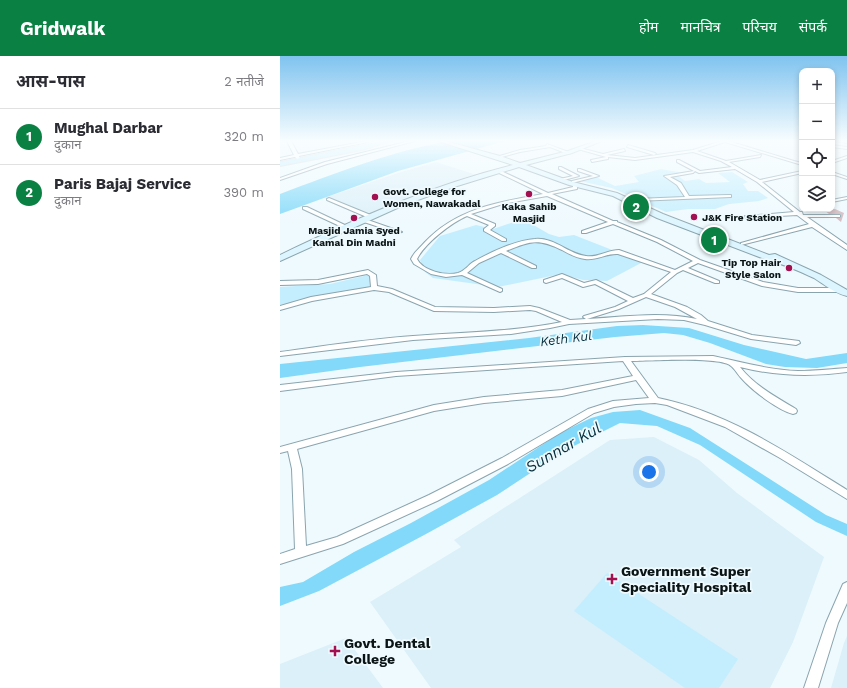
<!DOCTYPE html>
<html lang="hi">
<meta charset="utf-8">
<style>
:root{--surface:#fff;--page:#f2f2f3;--text:#2b2b33;--muted:#7c7c81;--line:#e1e1e2;--accent:#0b8043}
body{margin:0;font-family:"Work Sans","Noto Sans Devanagari",sans-serif;background:var(--page);color:var(--text)}
.controls{position:absolute;right:12px;top:12px;display:grid;overflow:hidden;border-radius:8px;box-shadow:0 2px 6px #0003}
.controls button{width:36px;height:36px;display:grid;place-items:center;padding:0;border:0;border-bottom:1px solid var(--line);background:var(--surface);color:var(--text);font:20px sans-serif}
.you{position:absolute;left:369px;top:416px;width:14px;height:14px;margin:-10px;border:3px solid #fff;border-radius:50%;background:#1a73e8;box-shadow:0 0 0 6px #1a73e833}
.badge{display:grid;place-items:center;width:26px;height:26px;border-radius:50%;background:var(--accent);color:#fff;font-size:13px;font-weight:700}
.pin{position:absolute;translate:-50% -50%;border:2px solid #fff;box-shadow:0 1px 4px #0006}
.list{margin:0;padding:0;list-style:none}
h2{display:flex;justify-content:space-between;align-items:center;height:52px;margin:0;padding:0 16px;font-size:17px}
h2 small{font-size:13px;font-weight:400;color:var(--muted)}
.list li{display:grid;grid-template-columns:26px 1fr auto;gap:12px;align-items:center;box-sizing:border-box;height:56px;padding:0 16px;border-top:1px solid var(--line)}
.list b{display:block;font-size:15px;white-space:nowrap}
.list p{margin:0;font-size:13px;white-space:nowrap;color:var(--muted)}
.list em{font-size:13px;font-style:normal;color:var(--muted)}
.icon{flex:none;width:22px;height:22px;fill:none;stroke:currentColor;stroke-width:2;stroke-linecap:round;stroke-linejoin:round}
.map{position:relative;flex:none;width:567px;height:632px;overflow:hidden}
header{display:flex;align-items:center;gap:24px;box-sizing:border-box;height:56px;padding:0 20px;background:var(--accent);color:#fff}
header strong{font-size:19px}
nav{display:flex;gap:22px;margin-inline-start:auto;font-size:14px}
main{display:flex}
aside{flex:1;background:var(--surface)}
.map>svg:first-child{display:block}
.built{fill:#dbf0f8}
.green{fill:#c4eefe}
.water{fill:#82d9f9}
.building{fill:#d3b8be}
.lines{fill:none;stroke-linecap:round;stroke-linejoin:round}
.street-casing{stroke:#8aa4ae;stroke-width:2}
.secondary-casing{stroke:#8aa4ae;stroke-width:2}
.primary-casing{stroke:#d3d5d5;stroke-width:2}
.street{fill:#fff;fill-rule:evenodd}
.secondary{fill:#dcf5fe;fill-rule:evenodd}
.primary{fill:#b9ebfd;fill-rule:evenodd}
.poi-dot{fill:#a31052;stroke:#effafe;stroke-width:1.5}
.labels{text-anchor:middle;stroke-width:3.5;stroke-linejoin:round;paint-order:stroke}
.far-poi-label{font-size:10px;font-weight:bold;fill:#0a1417;stroke:#effafe;text-anchor:start}
.water-label{font-size:13px;font-style:italic;fill:#06303e;stroke:#effafe}
.near-poi-label{font-size:14px;font-weight:bold;fill:#0a1417;stroke:#effafe;text-anchor:start}
.near-water-label{font-size:16px;font-style:italic;fill:#06303e;stroke:#effafe}
</style>
<header>
<strong>Gridwalk</strong>
<nav><a>होम</a><a>मानचित्र</a><a>परिचय</a><a>संपर्क</a></nav>
</header>
<main>
<aside>
<h2>आस-पास<small>2 नतीजे</small></h2>
<ul class="list">
<li><span class="badge">1</span><div><b>Mughal Darbar</b><p>दुकान</p></div><em>320 m</em></li>
<li><span class="badge">2</span><div><b>Paris Bajaj Service</b><p>दुकान</p></div><em>390 m</em></li>
</ul>
</aside>
<div class="map">
<svg width="567" height="632" viewBox="0 0 567 632">
<rect width="100%" height="100%" fill="#effafe"/>
<g class="built">
<polygon points="156,106 197,119 92,160 44,142 121,116"/>
<polygon points="374,381 419,404 457,437 544,501 513,586 490,632 151,632 90,546 181,491 174,484 330,384"/>
<polygon points="567,580 567,632 551,632 564,587"/>
<polygon points="66,582 103,632 0,632 0,608"/>
</g>
<g class="green">
<polygon points="381,113 404,117 397,119 405,125 419,123 426,127 450,126 438,117 452,116 468,126 463,128 468,135 478,135 488,142 479,145 449,148 435,153 408,153 386,156 332,132 299,125 316,121 335,130 359,126 354,120"/>
<polygon points="243,163 269,178 279,181 294,179 363,206 327,225 303,224 281,218 218,231 153,222 145,216 140,204 160,180 196,169 213,173"/>
<polygon points="88,219 90,220 93,232 0,249 0,231 50,228"/>
<polygon points="327,517 458,603 439,632 405,632 294,555"/>
</g>
<g class="water">
<path d="M170,85h55l-107,30 -118,43v-20c56,-21 111,-43 170,-53z"/>
<polygon points="363,269 409,272 464,289 526,303 567,297 567,307 537,312 505,311 486,308 430,287 403,279 384,277 335,281 80,311 0,322 0,308 249,282 337,270"/>
<polygon points="360,354 410,372 546,459 567,468 567,480 536,466 420,389 377,370 340,367 284,395 217,439 146,478 39,535 0,550 0,531 23,526 74,496 131,467 209,424 280,377 311,362 333,356"/>
</g>
<polygon class="building" points="555,153 564,157 561,166 556,162 561,162 561,158 549,158 544,154"/>
<g class="lines">
<defs>
<g id="street">
<polygon points="7,85 11,85 18,98 87,85 93,85 19,100 20,103 18,104 15,101 0,104 0,102 14,99"/>
<polygon points="130,85 135,85 47,108 0,124 0,122 45,106"/>
<polygon points="442,85 448,85 514,105 522,107 522,109 445,86 417,95 446,105 481,99 480,101 449,106 480,124 522,115 522,117 482,126 520,156 522,156 523,159 560,159 560,161 527,161 567,189 567,194 532,171 461,189 461,187 529,168 517,159 465,162 465,160 467,160 514,156 477,126 455,113 419,117 415,115 413,117 390,121 401,127 409,140 449,139 451,139 451,141 356,145 354,144 356,143 405,141 397,129 384,120 414,115 397,106 397,104 399,104 420,115 452,111 441,105 413,96 355,104 328,101 328,103 312,106 311,104 326,101 298,93 300,92 323,98 344,93 345,95 327,99 355,102 413,94"/>
<polygon points="558,85 567,85 567,87"/>
<polygon points="267,88 291,97 288,98 270,91 240,96 218,102 216,101 240,94 266,90"/>
<polygon points="348,89 375,97 376,98 374,99 347,91"/>
<polygon points="552,89 567,91 567,93 552,91"/>
<polygon points="567,100 567,102 552,107 552,105"/>
<polygon points="279,111 281,111 299,120 280,125 280,123 293,120 279,113"/>
<polygon points="298,113 300,113 319,120 292,127 292,125 313,120 298,115"/>
<path d="M217,114h2l49,23 25,-6v-3h4v5l-25,5 61,27h4v1l44,18 39,20 63,22 35,6h40l3,2 -3,2h-40l-36,-6 -64,-23 -10,5 31,13v2h-4l-32,-13 -6,3 -26,21 36,13 14,8 7,6 44,14 47,6 1,2 -4,2 -45,-6 -46,-14 -21,-5 -26,-1 -89,5 -19,4 -39,6 -98,6 -133,16v-4c44,-6 89,-13 133,-16 50,-4 100,-4 149,-14l-26,-11 -6,-1 -36,2 -60,-1 -45,-19 -15,-2 -62,11 -32,9v-4l31,-9 60,-10 -1,-11 -3,-2 -49,10 -38,1v-4l38,-1 50,-10 8,5 1,11 15,3 43,18 59,1 36,-2 9,2 31,12 16,-1 -3,-2 1,-1 31,-9 13,-6 -33,-17 -12,3 -21,-9 -16,5 -2,-1v-2l18,-6 22,9 12,-3 37,18 11,-4 27,-22 -53,-18c-11,-1 -22,7 -33,5 -8,-1 -16,-5 -23,-9 -24,-12 -32,-9 -56,1l30,15v2h-4l-31,-15 -22,10 -12,10 35,16v2l-2,1 -38,-17 -16,2 -15,-3 -17,-10 -3,-5c3,-7 9,-11 14,-17 32,-34 74,-40 118,-48l-46,-22zM267,140l61,26 -26,9v2h4l27,-9 44,18 36,19 -18,9 -56,-20c-11,0 -22,8 -33,6 -18,-2 -32,-19 -51,-17 -18,1 -44,13 -60,22 -6,3 -10,10 -17,12 -13,3 -35,-2 -41,-14 8,-16 34,-36 50,-43l22,9 -5,4v2l18,10h4v-2l-16,-9 5,-4v-2l-24,-10 32,-10zM366,241l29,10 22,12c-36,-8 -74,-2 -110,0l32,-10z"/>
<polygon points="552,116 567,121 567,123 552,118"/>
<polygon points="567,141 567,143 552,146 552,144"/>
<polygon points="49,142 93,160 93,161 89,162 47,144 47,143"/>
<polygon points="23,151 27,151 69,171 64,172 23,153"/>
<polygon points="81,163 85,163 122,176 117,177 81,165"/>
<path d="M433,300c28,6 56,14 85,15 16,0 33,-2 49,-3v4c-36,5 -72,4 -107,-5 15,19 36,30 56,42l1,2 -1,2 -3,1c-15,-4 -40,-23 -50,-34 -5,-5 -8,-11 -12,-14 -10,-10 -83,-5 -100,-5l27,37c69,14 130,55 189,92v9l-67,-41 -55,-31 -58,-22 -12,-2 -19,1 -22,3 -20,6 -86,51 -71,37 -94,43 -63,20v-10l15,-5 -3,-80 -4,-18 -8,2v-6l154,-42 50,-8 78,-7 71,-14 -10,-15 -227,15 -116,15v-6l116,-13 229,-15zM356,324l13,18 -36,3 -25,8 -86,49 -73,37 -92,42 -31,9 -4,-77 -5,-20 137,-38 50,-8 78,-7z"/>
<polygon points="567,526 567,547 558,567 538,632 524,632 546,567 563,528"/>
</g>
<path id="secondary" d="M158,85h7l55,15 20,7 48,-12 28,-10h6l-30,12 -46,12 47,17 44,11 46,21 106,41 6,-1 46,21 26,15v6c-13,-3 -22,-11 -33,-18 -15,-7 -31,-14 -47,-18l-110,-42 -44,-22 -44,-11 -50,-18 -65,20 -50,18 -124,56v-6c75,-36 152,-70 233,-90z"/>
<polygon id="primary" points="103,85 112,85 82,94 0,110 0,106"/>
</defs>
<use href="#street" class="street-casing"/>
<use href="#secondary" class="secondary-casing"/>
<use href="#primary" class="primary-casing"/>
<use href="#street" class="street"/>
<use href="#secondary" class="secondary"/>
<use href="#primary" class="primary"/>
</g>
<linearGradient id="sky" x2="0" y2="1"><stop stop-color="#7fc3ef"/><stop offset="0.49" stop-color="#f8fdff"/><stop offset="1" stop-color="#f8fdff" stop-opacity="0"/></linearGradient>
<rect width="567" height="173" fill="url(#sky)"/>
<g class="poi-dot">
<circle cx="249" cy="138" r="4"/>
<circle cx="95" cy="141" r="4"/>
<circle cx="414" cy="161" r="4"/>
<circle cx="74" cy="162" r="4"/>
<circle cx="509" cy="212" r="4"/>
<path d="M330 517h4v4h4v4h-4v4h-4v-4h-4v-4h4z"/>
<path d="M53 589h4v4h4v4h-4v4h-4v-4h-4v-4h4z"/>
</g>
<g class="labels">
<g class="far-poi-label">
<text x="103" y="139">Govt. College for<tspan x="103" dy="12">Women, Nawakadal</tspan></text>
<text x="249" y="154" text-anchor="middle">Kaka Sahib<tspan x="249" dy="12">Masjid</tspan></text>
<text x="422" y="165">J&amp;K Fire Station</text>
<text x="74" y="178" text-anchor="middle">Masjid Jamia Syed<tspan x="74" dy="12">Kamal Din Madni</tspan></text>
<text x="501" y="210" text-anchor="end">Tip Top Hair<tspan x="501" dy="12">Style Salon</tspan></text>
</g>
<g class="water-label">
<text transform="translate(286 282) rotate(-7)" y="5">Keth Kul</text>
</g>
<g class="near-poi-label">
<text x="341" y="520">Government Super<tspan x="341" dy="16">Speciality Hospital</tspan></text>
<text x="64" y="592">Govt. Dental<tspan x="64" dy="16">College</tspan></text>
</g>
<g class="near-water-label">
<text transform="translate(283 391) rotate(-30)" y="6">Sunnar Kul</text>
</g>
</g>
</svg>
<div class="controls">
<button>+</button>
<button>−</button>
<button><svg class="icon" aria-label="locate" viewBox="0 0 24 24"><circle cx="12" cy="12" r="6"/><path d="M12 2v4M12 18v4M2 12h4M18 12h4"/></svg></button>
<button><svg class="icon" aria-label="layers" viewBox="0 0 24 24"><path d="M12 4l9 5-9 5-9-5zM3 14l9 5 9-5"/></svg></button>
</div>
<div class="you"></div>
<div class="pin badge" style="left:434px;top:184px">1</div>
<div class="pin badge" style="left:356px;top:151px">2</div>
</div>
</main>
